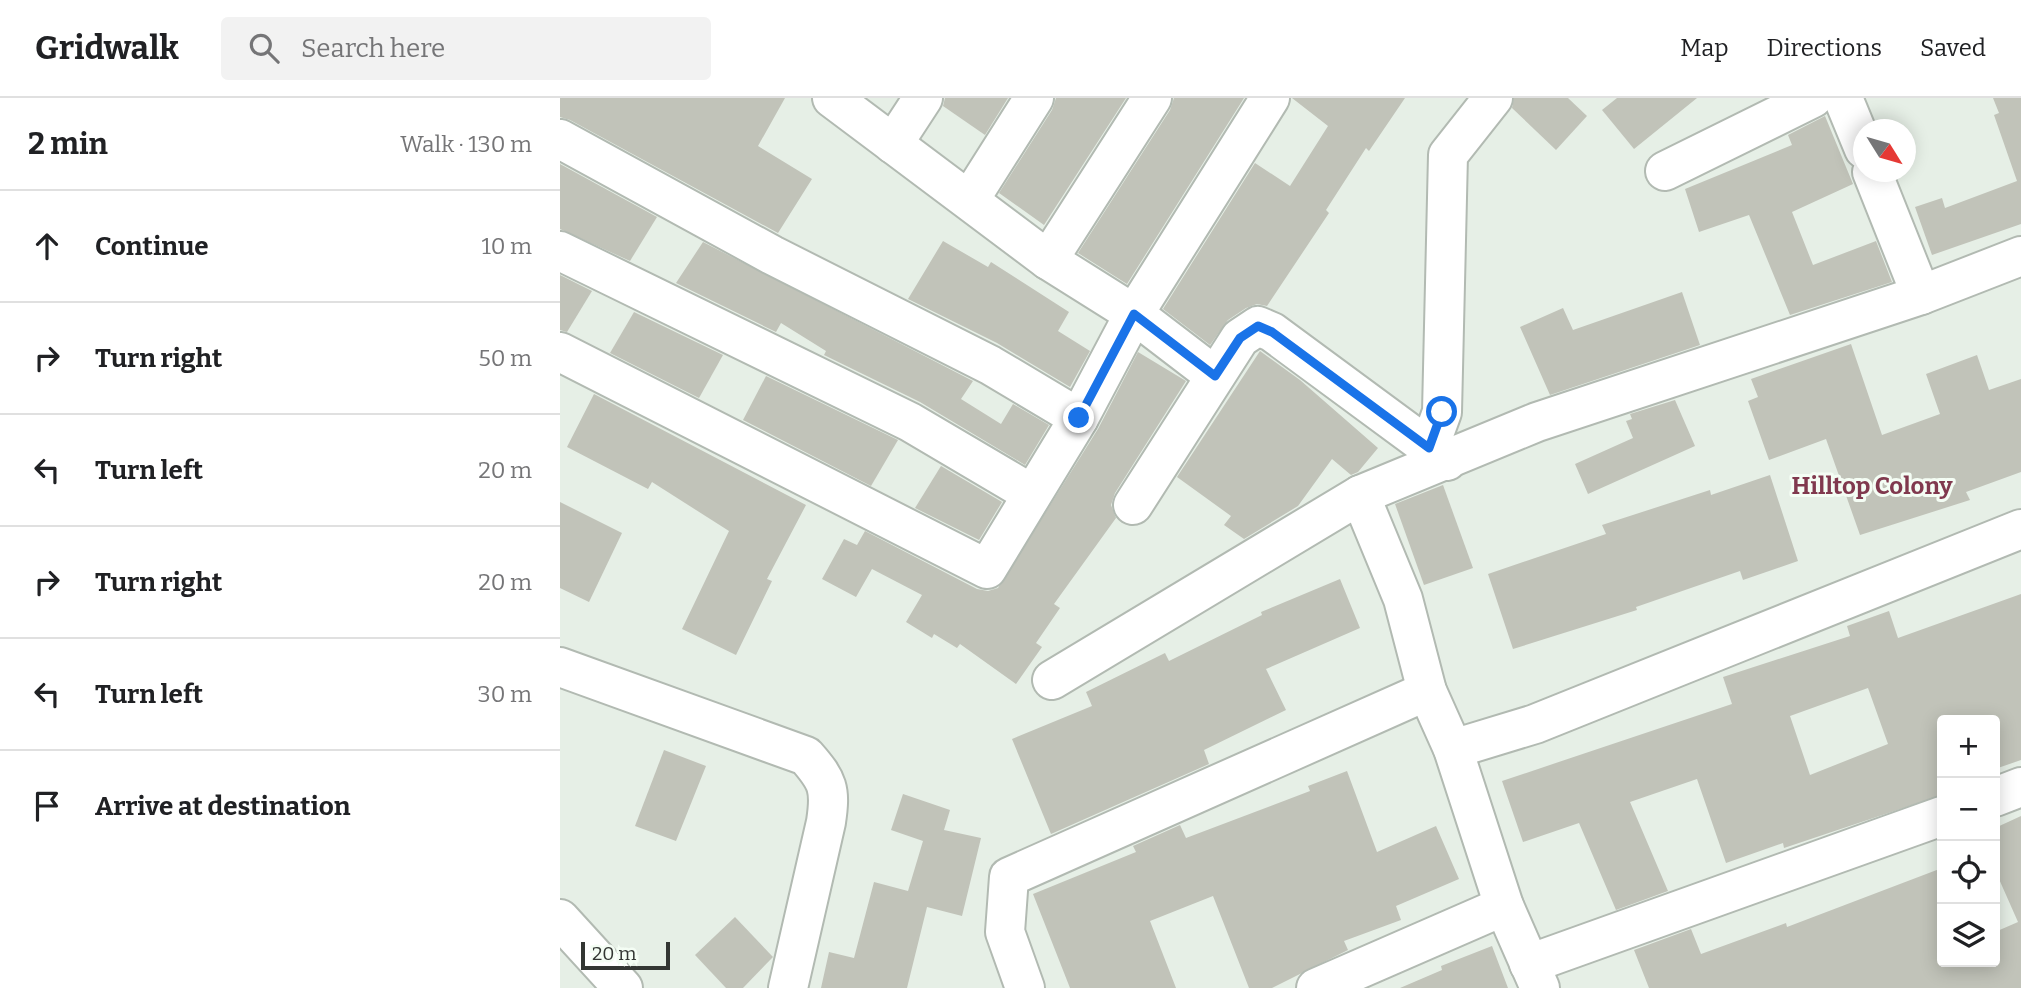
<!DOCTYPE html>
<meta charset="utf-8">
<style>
:root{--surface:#fff;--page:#f2f2f2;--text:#202124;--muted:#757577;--line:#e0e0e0}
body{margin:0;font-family:Bitter,serif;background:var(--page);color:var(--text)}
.controls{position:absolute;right:21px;bottom:21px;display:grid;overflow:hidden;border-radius:7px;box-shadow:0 4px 18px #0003}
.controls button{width:63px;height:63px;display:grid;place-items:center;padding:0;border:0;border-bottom:2px solid var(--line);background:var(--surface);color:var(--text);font:35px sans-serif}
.compass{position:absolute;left:1293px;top:21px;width:63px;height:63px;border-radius:50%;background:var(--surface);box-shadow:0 4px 18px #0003;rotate:127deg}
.scale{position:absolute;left:21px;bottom:18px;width:89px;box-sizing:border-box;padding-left:7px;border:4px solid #333633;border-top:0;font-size:19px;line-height:24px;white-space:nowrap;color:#333633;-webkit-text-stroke:5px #f4fdf4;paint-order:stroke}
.stop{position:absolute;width:21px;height:21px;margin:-16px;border:5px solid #1a73e8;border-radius:50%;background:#fff}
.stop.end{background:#1a73e8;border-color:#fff;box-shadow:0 2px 7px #0008}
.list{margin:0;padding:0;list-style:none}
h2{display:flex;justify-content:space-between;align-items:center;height:91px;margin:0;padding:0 28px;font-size:30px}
h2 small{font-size:23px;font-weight:400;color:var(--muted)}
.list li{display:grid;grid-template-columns:46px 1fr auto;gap:21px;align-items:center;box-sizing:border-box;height:112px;padding:0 28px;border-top:2px solid var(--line)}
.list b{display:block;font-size:26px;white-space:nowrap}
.list em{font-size:23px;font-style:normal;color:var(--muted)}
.icon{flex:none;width:38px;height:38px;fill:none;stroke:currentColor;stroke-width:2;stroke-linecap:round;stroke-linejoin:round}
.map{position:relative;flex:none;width:1461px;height:890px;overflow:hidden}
header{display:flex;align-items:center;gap:42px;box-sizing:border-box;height:98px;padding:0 35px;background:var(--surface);border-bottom:2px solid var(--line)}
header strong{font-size:33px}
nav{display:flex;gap:38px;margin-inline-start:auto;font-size:24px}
.search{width:490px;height:63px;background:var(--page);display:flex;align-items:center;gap:18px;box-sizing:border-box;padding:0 24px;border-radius:7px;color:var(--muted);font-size:26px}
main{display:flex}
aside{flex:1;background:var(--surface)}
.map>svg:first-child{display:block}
.building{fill:#c1c3b9;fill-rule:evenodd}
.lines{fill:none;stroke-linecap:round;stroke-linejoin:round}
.minor-casing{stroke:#b2bab2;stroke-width:42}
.minor{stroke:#fff;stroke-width:38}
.route{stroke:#1a73e8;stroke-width:9}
.labels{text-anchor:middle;stroke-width:6;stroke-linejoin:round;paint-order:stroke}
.neighbourhood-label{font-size:24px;font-weight:bold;fill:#80394e;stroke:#f4fdf4}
</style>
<header>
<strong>Gridwalk</strong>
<div class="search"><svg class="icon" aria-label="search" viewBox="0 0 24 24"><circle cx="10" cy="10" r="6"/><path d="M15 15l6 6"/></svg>Search here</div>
<nav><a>Map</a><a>Directions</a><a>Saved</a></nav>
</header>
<main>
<aside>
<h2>2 min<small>Walk · 130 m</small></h2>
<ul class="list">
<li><svg class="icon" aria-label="ahead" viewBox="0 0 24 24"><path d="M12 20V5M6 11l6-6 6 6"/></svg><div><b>Continue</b></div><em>10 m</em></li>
<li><svg class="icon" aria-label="right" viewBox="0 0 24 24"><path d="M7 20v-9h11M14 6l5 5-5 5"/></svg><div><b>Turn right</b></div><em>50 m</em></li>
<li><svg class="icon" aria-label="left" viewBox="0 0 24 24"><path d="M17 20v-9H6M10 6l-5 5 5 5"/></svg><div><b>Turn left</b></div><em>20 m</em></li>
<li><svg class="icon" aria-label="right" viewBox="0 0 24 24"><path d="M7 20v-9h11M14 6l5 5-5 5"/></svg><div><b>Turn right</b></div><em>20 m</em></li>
<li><svg class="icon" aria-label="left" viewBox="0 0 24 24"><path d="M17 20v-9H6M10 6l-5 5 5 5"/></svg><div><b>Turn left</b></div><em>30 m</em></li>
<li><svg class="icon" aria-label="arrive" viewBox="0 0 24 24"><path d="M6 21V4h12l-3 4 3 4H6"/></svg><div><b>Arrive at destination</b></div></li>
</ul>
</aside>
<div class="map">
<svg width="1461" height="890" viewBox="0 0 1461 890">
<rect width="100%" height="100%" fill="#e6efe6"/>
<g class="building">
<polygon points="0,0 225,0 198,48 252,81 218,135 10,22 0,19"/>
<polygon points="385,0 448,0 425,37 383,8"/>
<polygon points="496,0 566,0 484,127 439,95 492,12"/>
<polygon points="614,0 684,0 567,186 518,155 610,12"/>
<polygon points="732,0 845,0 809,53 806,50 766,112 769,115 707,208 697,206 686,210 668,222 650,247 603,211 695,65 730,88 768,28"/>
<polygon points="954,0 1008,0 1027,18 996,52 952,10"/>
<polygon points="1057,0 1137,0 1074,51 1042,12"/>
<polygon points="1433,0 1461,0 1461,126 1372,157 1355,109 1382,100 1385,110 1457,83 1434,17 1439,15"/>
<polygon points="1265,18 1293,86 1232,114 1253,167 1316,143 1332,184 1230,217 1189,117 1139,134 1125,91 1232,47 1228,37"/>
<polygon points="0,66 97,119 70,163 0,131"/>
<polygon points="383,143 428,169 431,164 509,214 498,233 530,253 510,289 437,245 348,201"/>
<polygon points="143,144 413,283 401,301 441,326 453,306 489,327 465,367 360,304 264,257 266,253 221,225 216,234 116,185"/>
<polygon points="0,177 32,193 7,234 0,232"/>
<polygon points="1122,194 1140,247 990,297 960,229 1003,210 1013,232"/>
<polygon points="74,214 163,257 139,300 50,255"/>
<polygon points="1291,246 1322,337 1380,316 1366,276 1417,257 1429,292 1461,281 1461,374 1406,394 1410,402 1300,437 1266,341 1209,362 1188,303 1198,299 1191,281"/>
<polygon points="700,253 740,282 818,350 798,374 791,377 772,361 738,408 684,441 664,427 671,418 617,379"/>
<polygon points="578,254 626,283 555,395 551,407 556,420 494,506 500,510 476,545 482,549 456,586 400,546 397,550 374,536 372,540 346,524 362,497 312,471 296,499 262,481 284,441 297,447 305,433 417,491 428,493 438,490 538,331"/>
<polygon points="206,278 338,342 311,388 183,322"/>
<polygon points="34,296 246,407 207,481 212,483 176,557 122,531 169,433 92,384 88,391 7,349"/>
<polygon points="1115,302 1135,348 1028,396 1015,366 1073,340 1066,323 1072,321 1070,316"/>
<polygon points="381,368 442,404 419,442 355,410"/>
<polygon points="1210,377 1238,463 1183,482 1180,473 1076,509 1077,512 953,551 928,476 1046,436 1042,427 1150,392 1151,397"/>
<polygon points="883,387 913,470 864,487 835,406"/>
<polygon points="0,404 62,435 29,504 0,490"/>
<polygon points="780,481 800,530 706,571 726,612 644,652 649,666 491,736 452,641 532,608 526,594 605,555 609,563 702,517 701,514"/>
<path d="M1461,496v166l-26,9v-49h-53v75l-158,53 -1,-5 -57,20 -29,-84 -67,23 38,89 -52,19 -37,-87 -56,19 -21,-61 230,-77 -9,-27 127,-41 -3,-10 42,-15 9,27zM1308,590l20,56 -78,31 -20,-59z"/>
<polygon points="104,652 146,668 116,743 75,728"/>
<polygon points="787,673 817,754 876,728 899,781 836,808 841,822 784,843 788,852 712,890 689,890 653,798 590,823 616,890 510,890 473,796 576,754 573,748 620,727 626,740 750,693 748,688"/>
<polygon points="343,696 390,712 384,732 421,740 402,818 367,809 347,890 261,890 269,854 294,860 314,784 348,793 363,743 331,732"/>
<polygon points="1461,718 1461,890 1089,890 1074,852 1131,831 1141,856 1226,825 1227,829 1382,770 1382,864 1435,864 1435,834 1458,824 1435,772 1435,730"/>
<polygon points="175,819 213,859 183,890 166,890 135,857"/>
<polygon points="932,848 948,890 840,890 882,872 881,868"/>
</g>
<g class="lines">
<defs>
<g id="minor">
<polyline points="272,0 488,162 574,216 655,278"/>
<polyline points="1283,0 1304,51"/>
<polyline points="0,41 212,157 430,267 519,320"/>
<polyline points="333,46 363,0"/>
<polyline points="1105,73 1253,0"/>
<polyline points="1312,74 1361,197"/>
<polyline points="410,101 474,0"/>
<polyline points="0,153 350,324 472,396"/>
<polyline points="488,162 592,0"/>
<polyline points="0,254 427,471 519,320 574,216 710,0"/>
<polyline points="869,350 882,314 888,57 933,0"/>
<polyline points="800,397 843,501 867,593 893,651 944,808 980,890"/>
<polyline points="573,407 680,240 698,228 712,234 887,363"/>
<path d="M0,569l246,89c22,25 25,33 20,66l-38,166"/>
<polyline points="492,582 800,397 977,324 1361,197 1461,158"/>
<polyline points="893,651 975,626 1461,431"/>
<polyline points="1435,699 1461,689"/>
<polyline points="0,821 63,890"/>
<polyline points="969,866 1382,718"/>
<polyline points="465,890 445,834 449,779 867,593"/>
<polyline points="756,890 944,808"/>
</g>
</defs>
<use href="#minor" class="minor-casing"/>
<use href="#minor" class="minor"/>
</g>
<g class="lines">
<polyline class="route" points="519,320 574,216 655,278 680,240 698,228 712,234 869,350 882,314"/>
</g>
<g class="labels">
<g class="neighbourhood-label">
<text x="1312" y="396">Hilltop Colony</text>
</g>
</g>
</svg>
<div class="controls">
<button>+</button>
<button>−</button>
<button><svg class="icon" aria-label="locate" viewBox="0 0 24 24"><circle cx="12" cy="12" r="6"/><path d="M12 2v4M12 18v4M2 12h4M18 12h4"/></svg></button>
<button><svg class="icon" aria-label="layers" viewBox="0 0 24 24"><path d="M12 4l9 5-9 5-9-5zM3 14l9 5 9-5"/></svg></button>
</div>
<svg class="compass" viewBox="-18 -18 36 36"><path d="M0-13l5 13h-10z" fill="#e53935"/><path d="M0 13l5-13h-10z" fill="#757577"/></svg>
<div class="scale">20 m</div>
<div class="stop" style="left:882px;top:314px"></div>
<div class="stop end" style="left:519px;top:320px"></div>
</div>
</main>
